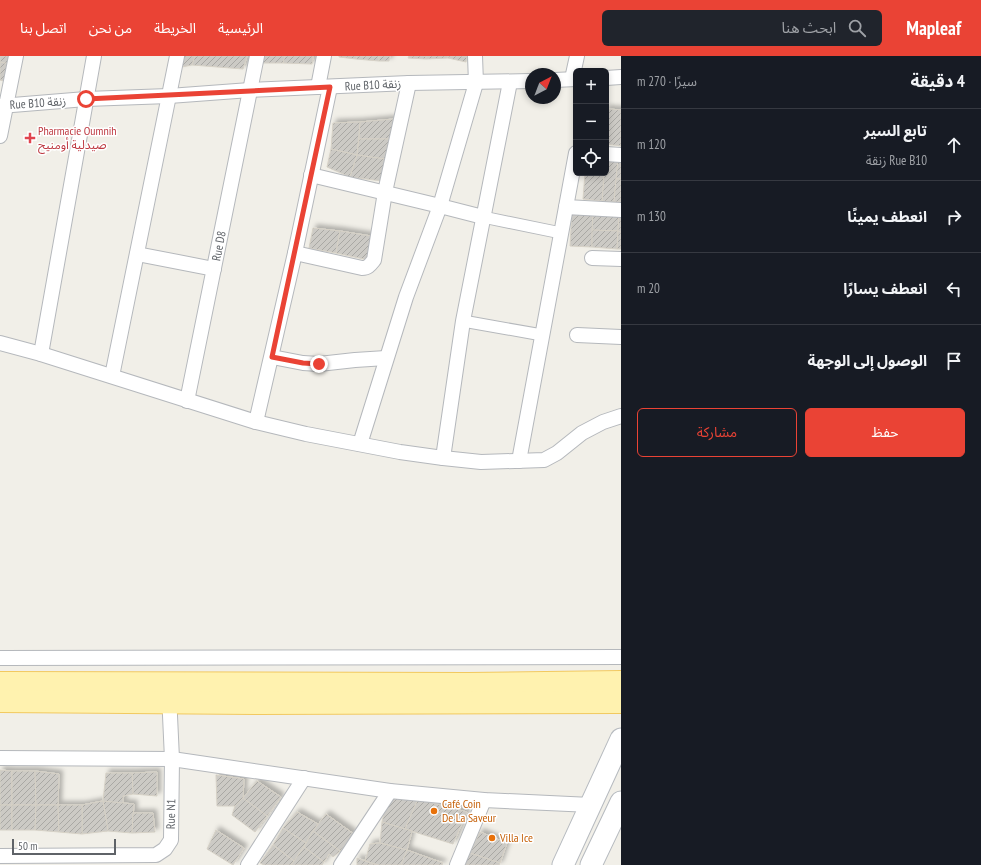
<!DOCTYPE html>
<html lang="ar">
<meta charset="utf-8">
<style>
:root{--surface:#171b24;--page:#20242c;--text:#f1f3f6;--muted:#9ea1a6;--line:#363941;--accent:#ea4335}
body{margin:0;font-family:"PT Sans Narrow","Noto Sans Arabic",sans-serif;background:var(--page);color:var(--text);direction:rtl}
.controls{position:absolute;right:12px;top:12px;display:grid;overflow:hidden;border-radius:6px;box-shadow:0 2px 6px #0003}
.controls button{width:36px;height:36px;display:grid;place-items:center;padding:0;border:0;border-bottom:1px solid var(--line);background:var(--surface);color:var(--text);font:20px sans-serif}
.compass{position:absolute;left:525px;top:12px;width:36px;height:36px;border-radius:50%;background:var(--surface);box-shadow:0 2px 6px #0003;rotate:42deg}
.scale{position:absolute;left:12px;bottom:10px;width:104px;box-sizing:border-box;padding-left:4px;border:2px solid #5f6368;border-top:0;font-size:11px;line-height:14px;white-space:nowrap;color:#5f6368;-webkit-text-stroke:3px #fff;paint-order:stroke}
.stop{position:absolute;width:12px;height:12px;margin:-9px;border:3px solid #ea4335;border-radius:50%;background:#fff}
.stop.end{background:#ea4335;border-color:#fff;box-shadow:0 1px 4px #0008}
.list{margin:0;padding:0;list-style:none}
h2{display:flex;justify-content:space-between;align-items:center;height:52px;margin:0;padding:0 16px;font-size:17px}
h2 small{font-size:13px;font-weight:400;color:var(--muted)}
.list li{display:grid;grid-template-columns:26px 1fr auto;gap:12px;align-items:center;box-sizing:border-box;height:72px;padding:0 16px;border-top:1px solid var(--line)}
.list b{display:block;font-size:15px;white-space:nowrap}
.list p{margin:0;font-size:13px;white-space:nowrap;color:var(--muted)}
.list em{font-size:13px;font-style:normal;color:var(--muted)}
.actions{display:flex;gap:8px;padding:12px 16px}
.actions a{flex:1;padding:9px 0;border:1px solid var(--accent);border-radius:6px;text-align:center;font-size:14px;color:var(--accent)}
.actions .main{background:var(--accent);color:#fff}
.icon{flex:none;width:22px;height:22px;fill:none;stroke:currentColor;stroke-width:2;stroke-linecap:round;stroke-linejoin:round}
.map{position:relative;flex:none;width:621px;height:809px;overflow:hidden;direction:ltr}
header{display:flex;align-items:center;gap:24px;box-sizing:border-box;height:56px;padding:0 20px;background:var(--accent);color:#fff}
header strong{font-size:19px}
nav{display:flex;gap:22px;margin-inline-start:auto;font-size:14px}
.search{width:280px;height:36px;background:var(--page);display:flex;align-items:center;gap:10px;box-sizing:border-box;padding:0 14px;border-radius:6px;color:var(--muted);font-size:15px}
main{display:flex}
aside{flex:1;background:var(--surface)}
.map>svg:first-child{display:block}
.building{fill:url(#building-hatch);stroke:#d6d1c6;filter:url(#shadow)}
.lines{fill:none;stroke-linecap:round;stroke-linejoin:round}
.pedestrian-casing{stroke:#b5b8bc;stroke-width:13}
.minor-casing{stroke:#b5b8bc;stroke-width:16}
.secondary-casing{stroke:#b6babf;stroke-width:23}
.primary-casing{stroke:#f2c960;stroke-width:24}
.pedestrian{stroke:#fff;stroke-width:11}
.minor{stroke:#fff;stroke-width:14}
.secondary{stroke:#fff;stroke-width:21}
.primary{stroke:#fff2af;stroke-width:22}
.route{stroke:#ea4335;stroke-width:5}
.health-dot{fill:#e0444e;stroke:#fff;stroke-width:1.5}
.food-dot{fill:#e8710a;stroke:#fff;stroke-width:1.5}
.labels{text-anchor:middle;stroke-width:3;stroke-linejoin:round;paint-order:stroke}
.street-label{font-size:12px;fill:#5f6368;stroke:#fff}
.health-label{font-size:12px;fill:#be3a42;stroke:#fff;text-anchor:start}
.food-label{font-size:12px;fill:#c56008;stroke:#fff;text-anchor:start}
</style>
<header>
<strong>Mapleaf</strong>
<div class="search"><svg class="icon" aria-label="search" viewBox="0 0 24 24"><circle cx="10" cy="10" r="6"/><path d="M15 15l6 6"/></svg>ابحث هنا</div>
<nav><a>الرئيسية</a><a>الخريطة</a><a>من نحن</a><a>اتصل بنا</a></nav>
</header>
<main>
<aside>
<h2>4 دقيقة<small>سيرًا · 270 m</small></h2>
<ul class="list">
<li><svg class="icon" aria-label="ahead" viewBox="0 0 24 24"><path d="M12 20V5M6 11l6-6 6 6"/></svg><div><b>تابع السير</b><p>Rue B10 زنقة</p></div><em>120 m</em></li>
<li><svg class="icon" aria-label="right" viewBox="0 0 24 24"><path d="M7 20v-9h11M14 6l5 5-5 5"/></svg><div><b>انعطف يمينًا</b></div><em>130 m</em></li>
<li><svg class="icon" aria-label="left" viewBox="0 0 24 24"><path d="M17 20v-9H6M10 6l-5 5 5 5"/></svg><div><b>انعطف يسارًا</b></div><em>20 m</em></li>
<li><svg class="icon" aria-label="arrive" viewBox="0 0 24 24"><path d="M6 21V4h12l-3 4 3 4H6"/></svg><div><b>الوصول إلى الوجهة</b></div></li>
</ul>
<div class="actions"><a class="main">حفظ</a><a>مشاركة</a></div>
</aside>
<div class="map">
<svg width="621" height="809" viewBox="0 0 621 809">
<defs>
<pattern id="building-hatch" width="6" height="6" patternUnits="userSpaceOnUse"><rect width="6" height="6" fill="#cccac5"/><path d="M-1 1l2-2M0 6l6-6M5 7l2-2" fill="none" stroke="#a9a8a4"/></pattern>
<filter id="shadow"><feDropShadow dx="3.5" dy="-3.5" stdDeviation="2" flood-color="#0004"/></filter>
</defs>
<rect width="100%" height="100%" fill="#f1efe8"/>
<g class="building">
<polygon points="0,0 10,0 9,8 0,6"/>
<polygon points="179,0 195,0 192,9 177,12"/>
<polygon points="195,0 247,0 243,13 192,9"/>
<polygon points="260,0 285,0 283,7 259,7"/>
<polygon points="285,0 313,0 312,8 283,7"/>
<polygon points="339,0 357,0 356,3 339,1"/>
<polygon points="357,0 379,0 379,5 356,3"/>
<polygon points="379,0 390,0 389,5 379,5"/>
<polygon points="409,0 426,0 426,3 408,2"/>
<polygon points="426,0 448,0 448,2 426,3"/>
<polygon points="448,0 467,0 466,6 448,2"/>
<polygon points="0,6 9,8 4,25 0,24"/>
<polygon points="606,53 609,53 607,81 606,81"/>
<polygon points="609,53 621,54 621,90 606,88"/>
<polygon points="394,63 391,83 359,83 360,66"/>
<polygon points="360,66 357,99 331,93 333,67"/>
<polygon points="359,83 391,83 385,103 357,99"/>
<polygon points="331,93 357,99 350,121 327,111"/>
<polygon points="357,99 385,103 382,125 350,121"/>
<polygon points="606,103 618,104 614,146 602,145 604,117 606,117"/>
<polygon points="618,104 621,104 621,123 616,123"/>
<polygon points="585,117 604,117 602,145 583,143"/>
<polygon points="616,123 621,123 621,146 614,146"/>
<polygon points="572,155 593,156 592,191 570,190"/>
<polygon points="593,156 619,158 618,175 592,174"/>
<polygon points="619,158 621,158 621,176 618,175"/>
<polygon points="313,172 340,175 336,197 309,192"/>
<polygon points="592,174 618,175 617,193 592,191"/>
<polygon points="340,175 371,180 368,204 336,197"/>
<polygon points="618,175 621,176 621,193 617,193"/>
<polygon points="0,714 12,715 12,749 0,749"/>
<polygon points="12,715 35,715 36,749 12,749"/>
<polygon points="35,715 59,718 58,749 36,749"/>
<polygon points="157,716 157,740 133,738 132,717"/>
<polygon points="106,717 132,717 133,738 123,740 123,748 103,745"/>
<polygon points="216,719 244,723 243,742 235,750 217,750"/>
<polygon points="257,725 281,741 267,760 243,742"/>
<polygon points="388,740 418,743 405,773 382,766"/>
<polygon points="243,742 267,760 255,776 232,759 235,750"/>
<polygon points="418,743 467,756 453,788 405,773"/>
<polygon points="103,745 134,748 132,777 108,775"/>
<polygon points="103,745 108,775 82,778 82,749"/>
<rect x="0" y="749" width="12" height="25"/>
<polygon points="12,749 36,749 35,774 12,774"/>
<polygon points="36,749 58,749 59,776 35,774"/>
<polygon points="58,749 82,749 82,778 59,776"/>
<polygon points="297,756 318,768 313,775 306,787 283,772"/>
<polygon points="133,757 153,757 155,776 132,777"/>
<polygon points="326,758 354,778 340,795 313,775"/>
<polygon points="382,766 412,775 407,794 380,787"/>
<polygon points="283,772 306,787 294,805 273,789"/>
<polygon points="216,774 244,792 233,809 207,793"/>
<polygon points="313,775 340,795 333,801 329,798 324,806 304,791"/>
<polygon points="480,776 507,787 500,807 470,797"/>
<polygon points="380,787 407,794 401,809 378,809 365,805 370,788"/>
<polygon points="273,789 294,805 291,809 264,809 260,807"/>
<polygon points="304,791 324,806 322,809 291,809"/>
<polygon points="407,794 443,807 442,809 401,809"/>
<polygon points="470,797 500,807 499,809 465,809"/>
<polygon points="357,802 365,805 378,809 357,809"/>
</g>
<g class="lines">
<defs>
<g id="pedestrian">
<polyline points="483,161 561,177"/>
<polyline points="463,265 542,279"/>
</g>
<g id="minor">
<polyline points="606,22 621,21"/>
<polyline points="572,23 577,0"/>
<polyline points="555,24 576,23"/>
<polyline points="318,31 324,0"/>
<polyline points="0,50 86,43 169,40 250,34 409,27 531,25"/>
<polyline points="0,80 16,0"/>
<polyline points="606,98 621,99"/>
<polyline points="311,119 440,150 483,161"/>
<polyline points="566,151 621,154"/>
<path d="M295,197l67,15c6,0 8,-3 12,-8l11,-68 24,-109"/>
<polyline points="137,198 214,213"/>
<polyline points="592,202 621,203"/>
<polyline points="577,279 621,281"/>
<polyline points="0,287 41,298 256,366 306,378 400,396 443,402 481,406 544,404 557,397 582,377 603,366 621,360"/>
<polyline points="41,298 94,0"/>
<polyline points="272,301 303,307 319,308 355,304 386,302"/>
<polyline points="112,320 177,0"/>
<polyline points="187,345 257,0"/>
<polyline points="256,366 295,197 330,31"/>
<polyline points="360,388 406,241 440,150 476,27 475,0"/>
<polyline points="443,402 463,265 510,26"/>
<polyline points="519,405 576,97"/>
<polyline points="0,602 621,601"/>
<polyline points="0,702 172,703 390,735 484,744 591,749"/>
<polyline points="0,800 156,799 165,793 171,784 172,703 169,638"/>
<polyline points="248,809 304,722"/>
<polyline points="341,809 390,735"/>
<polyline points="457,809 484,744"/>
</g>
<g id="secondary">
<polyline points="563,809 621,683"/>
<polyline points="591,809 621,746"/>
</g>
<g id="primary">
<polyline points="0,627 468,628 621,626"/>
<polyline points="0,645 255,647 621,646"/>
</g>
</defs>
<use href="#pedestrian" class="pedestrian-casing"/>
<use href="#minor" class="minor-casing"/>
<use href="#secondary" class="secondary-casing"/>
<use href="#primary" class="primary-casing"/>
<use href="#pedestrian" class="pedestrian"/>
<use href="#minor" class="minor"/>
<use href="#secondary" class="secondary"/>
<use href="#primary" class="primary"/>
</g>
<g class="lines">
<polyline class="route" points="86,43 330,31 272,301 303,307 319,308"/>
</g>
<path class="health-dot" d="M28 76h4v4h4v4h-4v4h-4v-4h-4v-4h4z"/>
<g class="food-dot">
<circle cx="434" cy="755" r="4"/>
<circle cx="492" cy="782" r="4"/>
</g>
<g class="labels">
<g class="street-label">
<text transform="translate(373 29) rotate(-3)" y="4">Rue B10 زنقة</text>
<text transform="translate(38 47) rotate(-4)" y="4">Rue B10 زنقة</text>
<text transform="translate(219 190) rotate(-79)" y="4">Rue D8</text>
<text transform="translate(171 758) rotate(-89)" y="4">Rue N1</text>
</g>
<g class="health-label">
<text x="38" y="79">Pharmacie Oumnih<tspan x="38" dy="14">صيدلية أومنيح</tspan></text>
</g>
<g class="food-label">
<text x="442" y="752">Café Coin<tspan x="442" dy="14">De La Saveur</tspan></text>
<text x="500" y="786">Villa Ice</text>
</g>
</g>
</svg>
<div class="controls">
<button>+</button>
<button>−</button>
<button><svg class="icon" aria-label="locate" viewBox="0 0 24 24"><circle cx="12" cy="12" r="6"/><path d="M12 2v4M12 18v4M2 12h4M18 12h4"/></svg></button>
</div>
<svg class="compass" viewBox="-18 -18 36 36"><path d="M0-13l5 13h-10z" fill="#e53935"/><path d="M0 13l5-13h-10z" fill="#9ea1a6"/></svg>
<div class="scale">50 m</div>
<div class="stop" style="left:86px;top:43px"></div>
<div class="stop end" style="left:319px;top:308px"></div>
</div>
</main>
